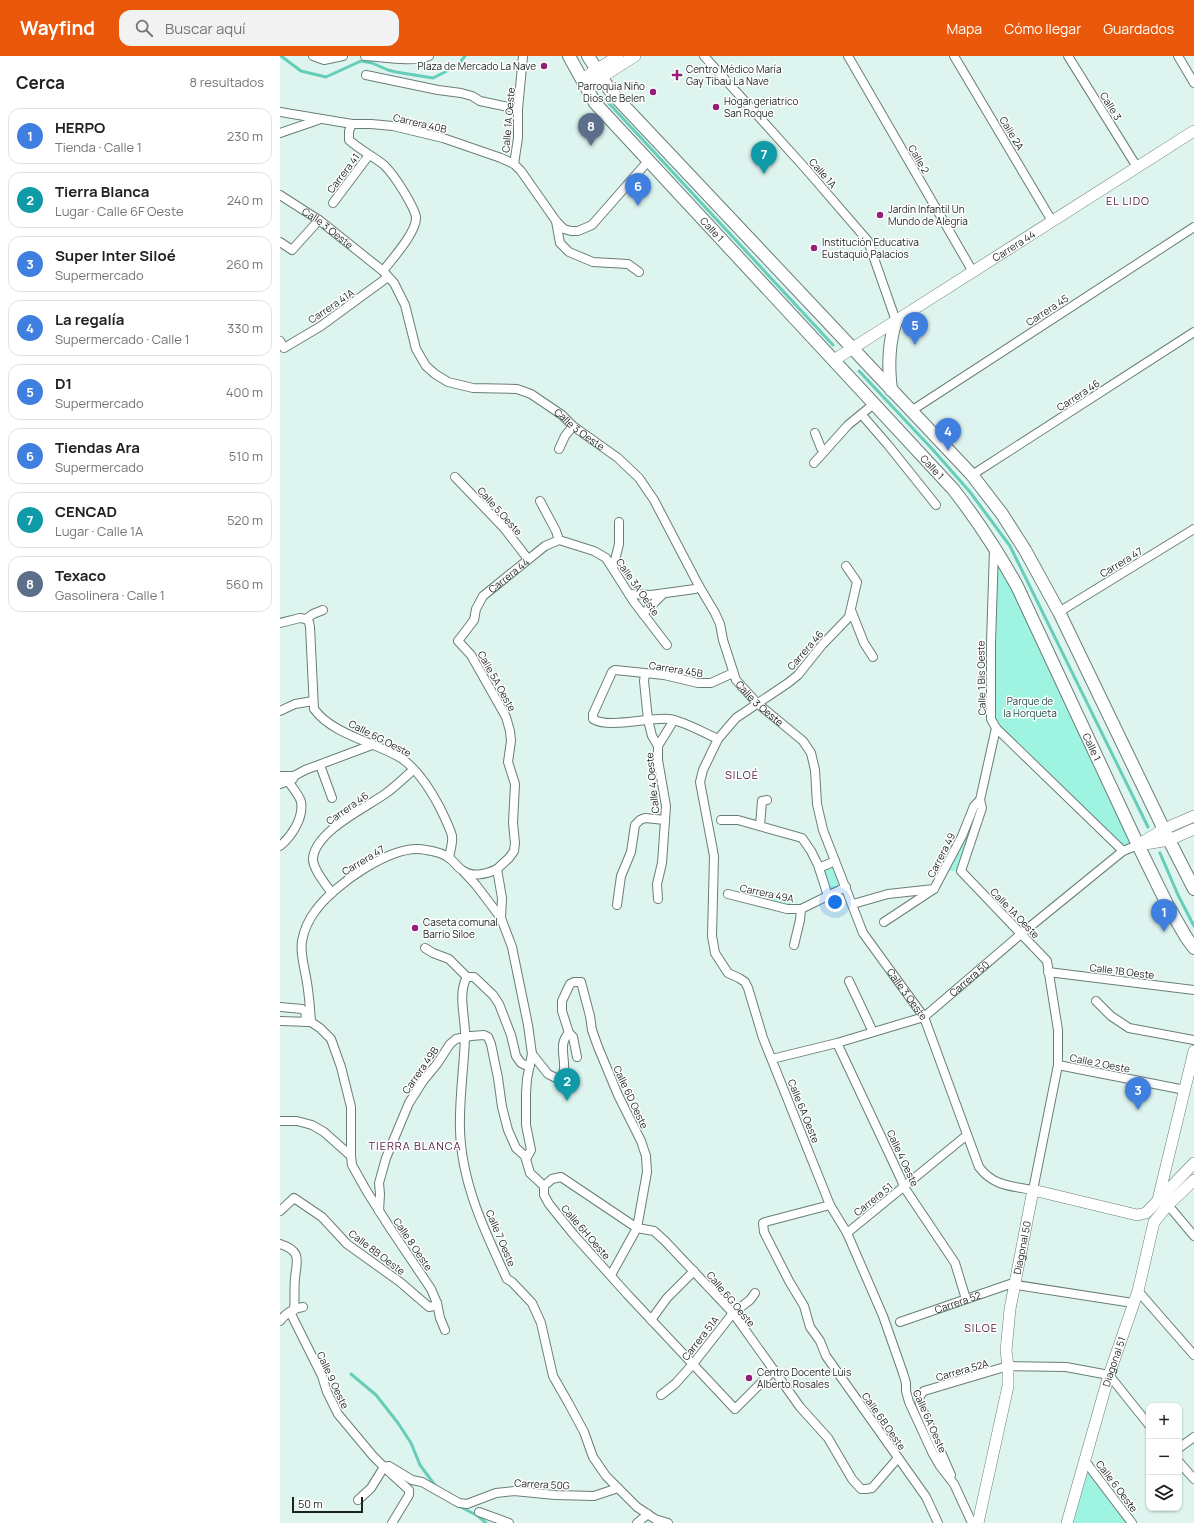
<!DOCTYPE html>
<html lang="es">
<meta charset="utf-8">
<style>
:root{--surface:#fff;--page:#f2f2f2;--text:#202124;--muted:#757577;--line:#e0e0e0;--accent:#ea580c}
body{margin:0;font-family:Manrope,sans-serif;background:var(--page);color:var(--text)}
.controls{position:absolute;right:12px;bottom:12px;display:grid;overflow:hidden;border-radius:8px;box-shadow:0 1px 3px #0004}
.controls button{width:36px;height:36px;display:grid;place-items:center;padding:0;border:0;border-bottom:1px solid var(--line);background:var(--surface);color:var(--text);font:20px sans-serif}
.scale{position:absolute;left:12px;bottom:10px;width:71px;box-sizing:border-box;padding-left:4px;border:2px solid #1b2321;border-top:0;font-size:11px;line-height:14px;white-space:nowrap;color:#1b2321;-webkit-text-stroke:3px #fff;paint-order:stroke}
.you{position:absolute;left:555px;top:846px;width:14px;height:14px;margin:-10px;border:3px solid #fff;border-radius:50%;background:#1a73e8;box-shadow:0 0 0 6px #1a73e833}
.badge{display:grid;place-items:center;width:26px;height:26px;border-radius:50%;background:var(--accent);color:#fff;font-size:13px;font-weight:700}
.pin{position:absolute;translate:-50% -33px;filter:drop-shadow(0 1px 2px #0008)}
.pin::after{content:'';position:absolute;top:21px;width:14px;height:12px;background:inherit;clip-path:polygon(0 0,100% 0,50% 100%)}
.list{margin:0;padding:0;list-style:none}
h2{display:flex;justify-content:space-between;align-items:center;height:52px;margin:0;padding:0 16px;font-size:17px}
h2 small{font-size:13px;font-weight:400;color:var(--muted)}
.list li{display:grid;grid-template-columns:26px 1fr auto;gap:12px;align-items:center;box-sizing:border-box;height:56px;margin:0 8px 8px;padding:0 8px;border:1px solid var(--line);border-radius:12px}
.list b{display:block;font-size:15px;white-space:nowrap}
.list p{margin:0;font-size:13px;white-space:nowrap;color:var(--muted)}
.list em{font-size:13px;font-style:normal;color:var(--muted)}
.icon{flex:none;width:22px;height:22px;fill:none;stroke:currentColor;stroke-width:2;stroke-linecap:round;stroke-linejoin:round}
.map{position:relative;flex:none;width:914px;height:1467px;overflow:hidden}
header{display:flex;align-items:center;gap:24px;box-sizing:border-box;height:56px;padding:0 20px;background:var(--accent);color:#fff}
header strong{font-size:19px}
nav{display:flex;gap:22px;margin-inline-start:auto;font-size:14px}
.search{width:280px;height:36px;background:var(--page);display:flex;align-items:center;gap:10px;box-sizing:border-box;padding:0 14px;border-radius:12px;color:var(--muted);font-size:15px}
main{display:flex}
aside{flex:1;background:var(--surface)}
.map>svg:first-child{display:block}
.green{fill:#9ff4e1}
.lines{fill:none;stroke-linecap:round;stroke-linejoin:round}
.stream{stroke:#65ceb9;stroke-width:3}
.minor-casing{stroke:#6a7e79;stroke-width:10}
.tertiary-casing{stroke:#6a7e79;stroke-width:12}
.secondary-casing{stroke:#6a7e79;stroke-width:14}
.minor{stroke:#fff;stroke-width:8}
.tertiary{stroke:#fff;stroke-width:11}
.secondary{stroke:#fff;stroke-width:12}
.poi-dot{fill:#951e7a;stroke:#fff;stroke-width:1.5}
.labels{text-anchor:middle;stroke-width:3;stroke-linejoin:round;paint-order:stroke}
.poi-label{font-size:10px;fill:#1b2321;stroke:#fff;text-anchor:start}
.street-label{font-size:10px;fill:#1b2321;stroke:#fff}
.park-label{font-size:10px;fill:#1c4b42;stroke:#fff}
.neighbourhood-label{font-size:11px;letter-spacing:1px;fill:#521a43;stroke:#fff}
</style>
<header>
<strong>Wayfind</strong>
<div class="search"><svg class="icon" aria-label="search" viewBox="0 0 24 24"><circle cx="10" cy="10" r="6"/><path d="M15 15l6 6"/></svg>Buscar aquí</div>
<nav><a>Mapa</a><a>Cómo llegar</a><a>Guardados</a></nav>
</header>
<main>
<aside>
<h2>Cerca<small>8 resultados</small></h2>
<ul class="list">
<li><span class="badge" style="background:#3f7fe0">1</span><div><b>HERPO</b><p>Tienda · Calle 1</p></div><em>230 m</em></li>
<li><span class="badge" style="background:#0f9aa8">2</span><div><b>Tierra Blanca</b><p>Lugar · Calle 6F Oeste</p></div><em>240 m</em></li>
<li><span class="badge" style="background:#3f7fe0">3</span><div><b>Super Inter Siloé</b><p>Supermercado</p></div><em>260 m</em></li>
<li><span class="badge" style="background:#3f7fe0">4</span><div><b>La regalía</b><p>Supermercado · Calle 1</p></div><em>330 m</em></li>
<li><span class="badge" style="background:#3f7fe0">5</span><div><b>D1</b><p>Supermercado</p></div><em>400 m</em></li>
<li><span class="badge" style="background:#3f7fe0">6</span><div><b>Tiendas Ara</b><p>Supermercado</p></div><em>510 m</em></li>
<li><span class="badge" style="background:#0f9aa8">7</span><div><b>CENCAD</b><p>Lugar · Calle 1A</p></div><em>520 m</em></li>
<li><span class="badge" style="background:#5c6f8a">8</span><div><b>Texaco</b><p>Gasolinera · Calle 1</p></div><em>560 m</em></li>
</ul>
</aside>
<div class="map">
<svg width="914" height="1467" viewBox="0 0 914 1467">
<rect width="100%" height="100%" fill="#def4ee"/>
<g class="green">
<polygon points="715,490 858,789 843,795 711,663"/>
<polygon points="700,744 681,815 669,815 660,823"/>
<polygon points="555,805 566,831 548,840 539,812"/>
<polygon points="486,838 507,839 515,853 492,849"/>
<polygon points="805,1405 852,1467 787,1467"/>
</g>
<g class="lines">
<g class="stream">
<polyline points="1,0 21,15 46,21 81,5 92,7 108,14 116,16 153,22 177,10 185,0"/>
<polyline points="324,42 553,289"/>
<polyline points="579,315 654,395 690,436 730,490 868,771"/>
<polyline points="880,797 898,839 914,870"/>
<polyline points="71,1318 96,1339 118,1367 131,1387 140,1409 157,1432"/>
<polyline points="179,1450 198,1460 206,1467"/>
</g>
<defs>
<g id="minor">
<polyline points="33,0 44,4 63,0"/>
<path d="M85,0c18,1 47,7 64,0"/>
<polyline points="424,0 525,112 588,185 616,265"/>
<polyline points="568,0 693,216"/>
<polyline points="674,0 772,165"/>
<polyline points="788,0 857,111"/>
<polyline points="898,0 914,27"/>
<polyline points="86,19 158,34 181,37 192,40 200,45 238,53"/>
<polyline points="0,56 72,68 91,68 113,70 163,82 221,102 234,108 241,115 276,165 284,173 291,175 298,175 312,169 369,104"/>
<path d="M72,68l-3,7v9c11,10 24,16 35,25 8,8 14,17 20,27 3,5 11,19 12,25 1,15 -24,42 -33,54"/>
<polyline points="0,77 38,64"/>
<polyline points="234,108 238,82 238,53 243,0"/>
<path id="s1" d="M0,139l39,25 64,51 11,12 11,22 11,44 10,17 9,8 13,8 25,6 44,1 14,5 31,21 11,11 45,32 21,20 15,22 45,86 16,27 5,11 3,16 13,40 21,23 46,38 8,12 4,17 2,34 6,26 40,103 61,84 55,150c14,19 32,19 54,23l25,-125v-35l-11,-69 -86,-90 21,-63 -2,-8 16,-72"/>
<polyline points="53,147 89,99"/>
<polyline points="276,165 280,187 289,196 313,206 348,208 359,216"/>
<polyline points="0,186 12,194 39,164"/>
<polyline points="0,285 4,292 41,270 108,221"/>
<polyline points="631,355 914,171"/>
<polyline points="582,359 608,389 656,449"/>
<polyline points="535,377 541,392 544,395"/>
<polyline points="279,393 285,380 293,370"/>
<polyline points="534,407 568,369 595,347"/>
<polyline points="692,419 914,276"/>
<polyline points="175,421 224,472 248,503"/>
<polyline points="260,445 276,475 279,484 314,495 326,502 354,546 387,589"/>
<polyline points="714,493 711,587 711,663 716,672 843,795"/>
<polyline points="566,510 577,526 569,561 542,589 518,619 508,627 456,662 438,683 423,714 420,726 434,800 432,880 435,897 448,917 459,922 465,926 468,932 483,982 550,1149 567,1177 603,1260 623,1317 626,1327 626,1335 629,1346 653,1398 660,1410 674,1428 692,1467"/>
<polyline points="333,512 339,488 339,466"/>
<polyline points="349,538 371,539 415,533 419,530"/>
<polyline points="571,554 584,587 593,601"/>
<polyline points="779,556 914,473"/>
<polyline points="363,558 383,538"/>
<path d="M26,563l3,3 1,5 4,82c19,26 61,33 87,49 16,11 29,31 38,48 4,8 11,22 13,30 1,7 -2,15 -3,22"/>
<polyline points="0,567 20,562 26,563 33,558 43,554"/>
<polyline points="365,618 364,625 368,664 372,680 378,690 378,704 386,750 382,807 377,828 378,843"/>
<polyline points="0,655 15,648 33,645"/>
<path d="M438,683c-14,-6 -34,-18 -49,-20 -20,-2 -61,10 -76,0v-5l19,-42 3,-2 49,5 34,8h13l22,-10"/>
<polyline points="378,690 394,664"/>
<polyline points="40,709 52,742"/>
<polyline points="0,720 14,720"/>
<polyline points="0,728 13,723 14,720 25,714 92,689"/>
<polyline points="441,764 458,764 522,782 531,795 538,809 548,840"/>
<polyline points="480,770 482,745 487,744"/>
<path d="M0,790c11,-9 24,-28 21,-44 -1,-6 -9,-15 -13,-21"/>
<polyline points="539,812 555,805"/>
<polyline points="184,816 196,829 221,862 232,891 248,969 252,998 247,1023 246,1037 246,1069 251,1094 246,1103"/>
<path d="M52,837c-6,-8 -20,-25 -19,-35 3,-27 52,-50 72,-64 10,-7 19,-16 28,-24"/>
<polyline points="448,838 507,853 521,853 566,831"/>
<polyline points="573,848 608,838 654,833 682,780 694,750 700,744"/>
<polyline points="337,849 341,820 351,796 355,769 360,764 365,762 385,764"/>
<path id="s2" d="M221,862l1,-20 -5,-29 12,-11 5,-7 1,-8 -2,-20 2,-39 -7,-22 3,-21 -1,-10 -4,-14 -35,-62 -13,-14 16,-21 2,-11 7,-13 62,-50 14,-6"/>
<polyline points="604,866 654,833"/>
<polyline points="514,889 520,864 521,853"/>
<polyline points="145,892 153,897 169,903 187,921 194,921 213,939 219,948 231,979 236,1000 241,1007 245,1009 250,1009"/>
<polyline points="768,916 914,934"/>
<path d="M187,921c-10,17 -1,42 -2,60 -1,31 -6,61 -5,92 1,53 25,103 47,150l5,3 20,21 9,20 12,53 16,28 15,28 9,25 13,19 31,31 18,12 13,4"/>
<polyline points="569,925 593,976"/>
<polyline points="816,945 831,960 849,972 914,984"/>
<polyline points="0,951 22,953 26,956 25,966"/>
<polyline points="0,965 31,966 40,972 51,983 61,1011 71,1051 71,1100"/>
<path d="M31,966c-1,-15 -2,-30 -5,-45 -2,-11 -6,-25 -4,-36 2,-11 7,-22 14,-31 18,-25 78,-68 110,-60 7,1 17,3 23,8 5,3 8,9 13,12 10,8 25,4 35,-1"/>
<polyline points="557,987 621,1123 624,1131 675,1207 686,1243"/>
<path d="M252,998l16,20 12,6c11,-14 -5,-34 9,-47"/>
<polyline points="297,1001 293,981 289,977 282,955 282,945 290,928 294,926 301,926 310,960 312,974 318,991 338,1039 361,1085 366,1100 367,1116 357,1172 331,1219"/>
<path id="s3" d="M492,1003l65,-16 87,-26 97,-83 102,-83 15,-6"/>
<polyline points="778,1009 905,1034"/>
<polyline points="0,1065 17,1065 32,1069 44,1076 71,1100 72,1109 86,1134 110,1172 151,1233 157,1247 160,1262 165,1274"/>
<polyline points="264,1130 272,1123 281,1121 357,1172 374,1175 385,1185 453,1257 520,1351 548,1382 572,1423 581,1433 586,1433 592,1432 618,1402"/>
<polyline points="550,1149 485,1166 483,1167 484,1176 509,1225 524,1250 530,1271 540,1285 546,1300 646,1441 658,1467"/>
<polyline points="888,1149 914,1180"/>
<polyline points="0,1155 14,1142 42,1161 67,1188 120,1226 149,1251 154,1250 157,1247"/>
<polyline points="99,1155 100,1138 99,1127 106,1102 129,1047 143,1025 157,1008 170,988 176,983 191,980 204,979 208,981 211,988 218,1022 222,1051 228,1074 236,1092 245,1100 250,1117 264,1130 264,1139 269,1148 294,1179 347,1238 455,1353 494,1314"/>
<polyline points="567,1177 687,1079"/>
<path d="M0,1188c22,7 17,16 15,34 -1,11 0,22 -1,32"/>
<polyline points="858,1235 914,1299"/>
<polyline points="10,1256 42,1320 47,1336 58,1358 93,1400 104,1411 109,1410 132,1424 142,1426 179,1447 187,1448 216,1437 234,1435 275,1439 314,1440 338,1432"/>
<polyline points="371,1264 387,1242 414,1215"/>
<path d="M0,1265c5,-7 14,-13 23,-14"/>
<path id="s4" d="M620,1266l110,-38 123,19"/>
<polyline points="381,1339 395,1328 413,1308 453,1257 470,1244 475,1237"/>
<polyline points="899,1392 914,1381"/>
<polyline points="805,1405 852,1467"/>
<polyline points="899,1406 914,1423"/>
<path d="M671,1419l-31,-71c-1,-5 -1,-9 4,-13l84,-25 58,1 43,8 40,50"/>
<polyline points="78,1444 91,1432 104,1411 129,1434 129,1439 112,1467"/>
<polyline points="199,1456 229,1467"/>
<polyline points="357,1467 368,1458"/>
</g>
<g id="tertiary">
<polyline points="302,23 338,0"/>
<polyline points="306,31 355,0"/>
<path id="s5" d="M554,304l360,-229"/>
<polyline points="865,788 889,784 914,773"/>
<polyline points="858,789 884,773 914,760"/>
<polyline points="878,1144 914,995"/>
<path id="s6" d="M698,1467l30,-137v-20l-2,-15 4,-42 23,-119 104,25 9,-2 48,-50"/>
<path id="s7" d="M787,1467l42,-148 29,-84 16,-69 14,-17 26,-25"/>
</g>
<g id="secondary">
<path id="s8" d="M289,0l26,47 358,386c25,32 44,61 64,97l121,259 29,59 19,33 8,11"/>
<polyline points="308,0 331,36 692,419 722,458 745,494 779,556 889,784 914,833"/>
<path d="M611,334c-3,-24 -3,-46 5,-69"/>
</g>
</defs>
<use href="#minor" class="minor-casing"/>
<use href="#tertiary" class="tertiary-casing"/>
<use href="#secondary" class="secondary-casing"/>
<use href="#minor" class="minor"/>
<use href="#tertiary" class="tertiary"/>
<use href="#secondary" class="secondary"/>
</g>
<g class="poi-dot">
<circle cx="264" cy="10" r="4"/>
<path d="M395 13h4v4h4v4h-4v4h-4v-4h-4v-4h4z"/>
<circle cx="373" cy="36" r="4"/>
<circle cx="436" cy="51" r="4"/>
<circle cx="600" cy="159" r="4"/>
<circle cx="534" cy="192" r="4"/>
<circle cx="135" cy="872" r="4"/>
<circle cx="469" cy="1322" r="4"/>
</g>
<g class="labels">
<g class="poi-label">
<text x="256" y="14" text-anchor="end">Plaza de Mercado La Nave</text>
<text x="406" y="17">Centro Médico María<tspan x="406" dy="12">Gay Tibau La Nave</tspan></text>
<text x="365" y="34" text-anchor="end">Parroquia Niño<tspan x="365" dy="12">Dios de Belen</tspan></text>
<text x="444" y="49">Hogar geriatrico<tspan x="444" dy="12">San Roque</tspan></text>
<text x="608" y="157">Jardín Infantil Un<tspan x="608" dy="12">Mundo de Alegria</tspan></text>
<text x="542" y="190">Institución Educativa<tspan x="542" dy="12">Eustaquio Palacios</tspan></text>
<text x="143" y="870">Caseta comunal<tspan x="143" dy="12">Barrio Siloe</tspan></text>
<text x="477" y="1320">Centro Docente Luis<tspan x="477" dy="12">Alberto Rosales</tspan></text>
</g>
<g class="street-label">
<text transform="translate(831 50) rotate(58)" y="4">Calle 3</text>
<text transform="translate(228 64) rotate(-85)" y="4">Calle 1A Oeste</text>
<text transform="translate(140 67) rotate(13)" y="4">Carrera 40B</text>
<text transform="translate(732 77) rotate(59)" y="4">Calle 2A</text>
<text transform="translate(639 103) rotate(60)" y="4">Calle 2</text>
<text transform="translate(63 117) rotate(-53)" y="4">Carrera 41</text>
<text transform="translate(543 117) rotate(49)" y="4">Calle 1A</text>
<text dy="4" stroke="none"><textPath href="#s1" startOffset="58">Calle 3 Oeste</textPath></text>
<text dy="4" stroke="none"><textPath href="#s8" startOffset="226">Calle 1</textPath></text>
<text dy="4" stroke="none"><textPath href="#s5" startOffset="213">Carrera 44</textPath></text>
<text transform="translate(51 250) rotate(-34)" y="4">Carrera 41A</text>
<text transform="translate(767 254) rotate(-33)" y="4">Carrera 45</text>
<text transform="translate(798 339) rotate(-33)" y="4">Carrera 46</text>
<text dy="4" stroke="none"><textPath href="#s1" startOffset="406">Calle 3 Oeste</textPath></text>
<text dy="4" stroke="none"><textPath href="#s8" startOffset="550">Calle 1</textPath></text>
<text transform="translate(220 455) rotate(48)" y="4">Calle 5 Oeste</text>
<text transform="translate(841 506) rotate(-31)" y="4">Carrera 47</text>
<text dy="4" stroke="none"><textPath href="#s2" startOffset="386">Carrera 44</textPath></text>
<text transform="translate(358 531) rotate(55)" y="4">Calle 3A Oeste</text>
<text transform="translate(525 594) rotate(-49)" y="4">Carrera 46</text>
<text transform="translate(396 613) rotate(9)" y="4">Carrera 45B</text>
<text transform="translate(701 622) rotate(-91)" y="4">Calle 1 Bis Oeste</text>
<text transform="translate(217 625) rotate(61)" y="4">Calle 5A Oeste</text>
<text dy="4" stroke="none"><textPath href="#s1" startOffset="742">Calle 3 Oeste</textPath></text>
<text transform="translate(100 682) rotate(27)" y="4">Calle 6G Oeste</text>
<text dy="4" stroke="none"><textPath href="#s8" startOffset="874">Calle 1</textPath></text>
<text transform="translate(372 727) rotate(-96)" y="4">Calle 4 Oeste</text>
<text transform="translate(67 752) rotate(-35)" y="4">Carrera 46</text>
<text transform="translate(661 799) rotate(-63)" y="4">Carrera 49</text>
<text transform="translate(83 804) rotate(-31)" y="4">Carrera 47</text>
<text transform="translate(487 837) rotate(12)" y="4">Carrera 49A</text>
<text transform="translate(735 857) rotate(46)" y="4">Calle 1A Oeste</text>
<text transform="translate(842 915) rotate(7)" y="4">Calle 1B Oeste</text>
<text dy="4" stroke="none"><textPath href="#s3" startOffset="217">Carrera 50</textPath></text>
<text dy="4" stroke="none"><textPath href="#s1" startOffset="1078">Calle 3 Oeste</textPath></text>
<text transform="translate(820 1007) rotate(11)" y="4">Calle 2 Oeste</text>
<text transform="translate(140 1014) rotate(-55)" y="4">Carrera 49B</text>
<text transform="translate(351 1041) rotate(65)" y="4">Calle 6D Oeste</text>
<text transform="translate(524 1055) rotate(68)" y="4">Calle 6A Oeste</text>
<text transform="translate(623 1102) rotate(65)" y="4">Calle 4 Oeste</text>
<text transform="translate(593 1143) rotate(-39)" y="4">Carrera 51</text>
<text transform="translate(306 1176) rotate(49)" y="4">Calle 6H Oeste</text>
<text transform="translate(221 1182) rotate(67)" y="4">Calle 7 Oeste</text>
<text transform="translate(133 1188) rotate(56)" y="4">Calle 8 Oeste</text>
<text dy="4" stroke="none"><textPath href="#s6" startOffset="280">Diagonal 50</textPath></text>
<text transform="translate(97 1196) rotate(37)" y="4">Calle 8B Oeste</text>
<text transform="translate(451 1243) rotate(50)" y="4">Calle 6G Oeste</text>
<text dy="4" stroke="none"><textPath href="#s4" startOffset="61">Carrera 52</textPath></text>
<text transform="translate(420 1282) rotate(-52)" y="4">Carrera 51A</text>
<text dy="4" stroke="none"><textPath href="#s7" startOffset="168">Diagonal 51</textPath></text>
<text transform="translate(682 1314) rotate(-16)" y="4">Carrera 52A</text>
<text transform="translate(53 1324) rotate(65)" y="4">Calle 9 Oeste</text>
<text transform="translate(604 1365) rotate(55)" y="4">Calle 6B Oeste</text>
<text transform="translate(650 1365) rotate(66)" y="4">Calle 6A Oeste</text>
<text transform="translate(262 1428) rotate(3)" y="4">Carrera 50G</text>
<text transform="translate(837 1430) rotate(53)" y="4">Calle 6 Oeste</text>
</g>
<g class="park-label">
<text x="750" y="649">Parque de<tspan x="750" dy="12">la Horqueta</tspan></text>
</g>
<g class="neighbourhood-label">
<text x="848" y="149">EL LIDO</text>
<text x="462" y="723">SILOÉ</text>
<text x="135" y="1094">TIERRA BLANCA</text>
<text x="701" y="1276">SILOE</text>
</g>
</g>
</svg>
<div class="controls">
<button>+</button>
<button>−</button>
<button><svg class="icon" aria-label="layers" viewBox="0 0 24 24"><path d="M12 4l9 5-9 5-9-5zM3 14l9 5 9-5"/></svg></button>
</div>
<div class="scale">50 m</div>
<div class="you"></div>
<div class="pin badge" style="left:884px;top:876px;background:#3f7fe0">1</div>
<div class="pin badge" style="left:287px;top:1045px;background:#0f9aa8">2</div>
<div class="pin badge" style="left:858px;top:1054px;background:#3f7fe0">3</div>
<div class="pin badge" style="left:668px;top:395px;background:#3f7fe0">4</div>
<div class="pin badge" style="left:635px;top:289px;background:#3f7fe0">5</div>
<div class="pin badge" style="left:358px;top:150px;background:#3f7fe0">6</div>
<div class="pin badge" style="left:484px;top:118px;background:#0f9aa8">7</div>
<div class="pin badge" style="left:311px;top:90px;background:#5c6f8a">8</div>
</div>
</main>
